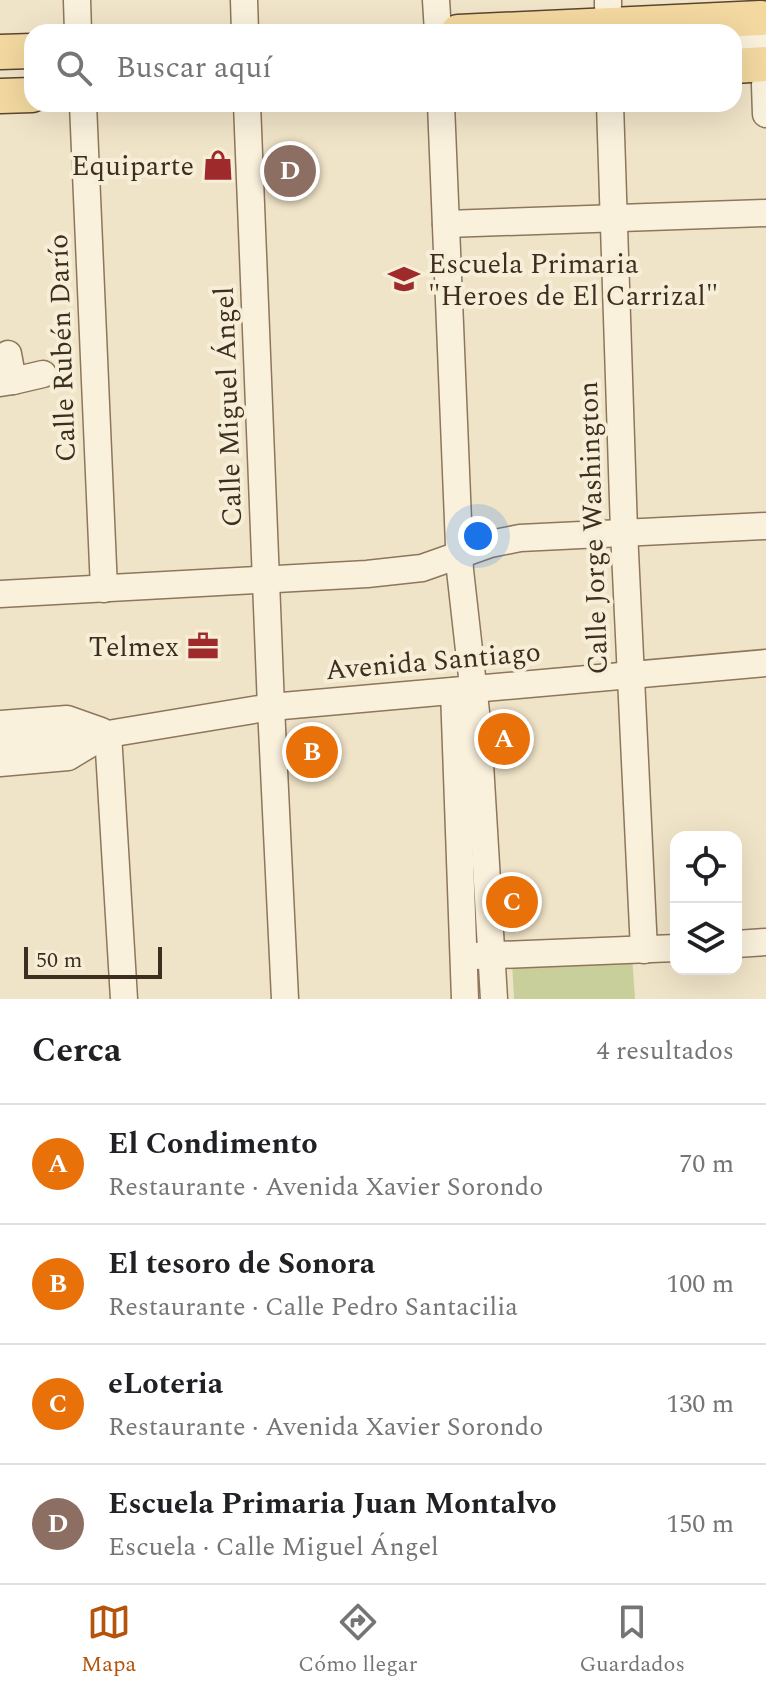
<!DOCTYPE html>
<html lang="es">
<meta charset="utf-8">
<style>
:root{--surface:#fff;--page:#f6f6f6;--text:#202124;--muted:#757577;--line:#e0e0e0;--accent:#b45309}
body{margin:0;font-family:Spectral,serif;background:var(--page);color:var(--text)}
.controls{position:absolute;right:24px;bottom:24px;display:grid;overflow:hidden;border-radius:16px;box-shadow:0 8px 32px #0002}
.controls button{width:72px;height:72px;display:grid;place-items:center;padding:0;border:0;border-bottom:2px solid var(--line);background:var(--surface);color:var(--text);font:40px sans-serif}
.scale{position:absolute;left:24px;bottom:20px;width:138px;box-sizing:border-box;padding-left:8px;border:4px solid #3d2e20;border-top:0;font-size:22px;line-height:28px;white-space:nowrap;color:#3d2e20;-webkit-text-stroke:6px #f7eed8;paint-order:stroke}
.you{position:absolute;left:478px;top:536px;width:28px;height:28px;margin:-20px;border:6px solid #fff;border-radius:50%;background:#1a73e8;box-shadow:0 0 0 12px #1a73e833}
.badge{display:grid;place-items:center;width:52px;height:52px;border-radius:50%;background:var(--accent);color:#fff;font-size:26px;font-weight:700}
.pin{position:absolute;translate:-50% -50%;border:4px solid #fff;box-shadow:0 2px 8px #0006}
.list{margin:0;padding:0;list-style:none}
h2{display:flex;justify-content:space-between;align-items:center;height:104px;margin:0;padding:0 32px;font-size:34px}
h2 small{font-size:26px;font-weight:400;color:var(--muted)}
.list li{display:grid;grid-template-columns:52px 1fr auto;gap:24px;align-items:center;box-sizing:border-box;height:120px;padding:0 32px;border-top:2px solid var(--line)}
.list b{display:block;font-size:30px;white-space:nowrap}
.list p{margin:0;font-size:26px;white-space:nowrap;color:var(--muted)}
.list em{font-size:26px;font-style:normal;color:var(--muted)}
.icon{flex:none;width:44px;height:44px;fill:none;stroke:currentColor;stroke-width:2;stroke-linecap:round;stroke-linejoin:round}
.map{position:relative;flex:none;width:766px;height:999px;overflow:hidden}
.search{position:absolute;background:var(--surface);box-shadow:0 8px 32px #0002;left:24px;right:24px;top:24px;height:88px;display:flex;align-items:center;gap:20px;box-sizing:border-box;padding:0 28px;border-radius:24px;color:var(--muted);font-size:30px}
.sheet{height:584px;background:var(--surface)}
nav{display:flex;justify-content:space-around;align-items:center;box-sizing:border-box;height:112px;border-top:2px solid var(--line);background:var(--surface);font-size:22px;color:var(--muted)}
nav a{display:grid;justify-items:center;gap:4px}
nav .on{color:var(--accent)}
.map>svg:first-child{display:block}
.green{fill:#c9cf9b}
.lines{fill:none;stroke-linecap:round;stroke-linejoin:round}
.minor-casing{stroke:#8d765c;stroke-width:29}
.major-casing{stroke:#5b4430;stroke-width:37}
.minor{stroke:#faf1dc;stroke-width:26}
.major{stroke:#f3d9a0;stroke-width:34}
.labels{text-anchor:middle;stroke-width:8;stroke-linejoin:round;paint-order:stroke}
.poi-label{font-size:28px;fill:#3d2e20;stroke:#f7eed8;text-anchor:end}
.street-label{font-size:28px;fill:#3d2e20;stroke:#f7eed8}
</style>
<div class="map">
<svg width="766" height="999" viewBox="0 0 766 999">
<rect width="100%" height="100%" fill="#f0e4c8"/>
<polygon class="green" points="632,955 635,999 514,999 512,962"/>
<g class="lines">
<defs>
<g id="minor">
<polyline points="77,0 78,32"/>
<polyline points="244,0 245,32"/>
<polyline points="436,0 438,32"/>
<polyline points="608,0 608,6"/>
<polyline points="734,46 766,43"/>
<polyline points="765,85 766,114"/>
<polyline points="83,104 104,589"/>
<polyline points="247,104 271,707 285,999"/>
<polyline points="441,104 460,570 478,730 494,999"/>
<polyline points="610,104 624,531 644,950"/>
<polyline points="446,224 766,213"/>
<polyline points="13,381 43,374"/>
<polyline points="0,383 13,381 8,354"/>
<polyline points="0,594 367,574 422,568 490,544 520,538 766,526"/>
<polyline points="454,691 465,999"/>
<polyline points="0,724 67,719 101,731"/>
<polyline points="108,734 124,999"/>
<polyline points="0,745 108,734 271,707 766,663"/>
<polyline points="0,763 68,757 98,739"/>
<polyline points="736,944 766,942"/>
<polyline points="474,956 676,948"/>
</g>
<g id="major">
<polyline points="458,32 761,18"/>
<polyline points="0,52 32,51"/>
<polyline points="734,66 766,64"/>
<polyline points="0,96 32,95"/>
</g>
</defs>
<use href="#minor" class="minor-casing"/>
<use href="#major" class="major-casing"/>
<use href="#minor" class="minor"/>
<use href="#major" class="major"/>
</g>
<defs>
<symbol id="shop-bare" viewBox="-9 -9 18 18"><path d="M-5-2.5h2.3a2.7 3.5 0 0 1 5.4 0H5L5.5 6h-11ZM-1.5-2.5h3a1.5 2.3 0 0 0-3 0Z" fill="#9e2a2b" stroke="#f7eed8" stroke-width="2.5" paint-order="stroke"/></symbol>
<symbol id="school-bare" viewBox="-9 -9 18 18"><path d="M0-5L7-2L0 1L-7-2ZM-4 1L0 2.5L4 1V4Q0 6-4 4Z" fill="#9e2a2b" stroke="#f7eed8" stroke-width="2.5" paint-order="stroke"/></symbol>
<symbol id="office-bare" viewBox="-9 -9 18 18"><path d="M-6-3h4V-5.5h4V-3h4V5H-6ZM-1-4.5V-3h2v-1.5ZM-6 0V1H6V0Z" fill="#9e2a2b" stroke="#f7eed8" stroke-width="2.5" paint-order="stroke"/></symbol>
</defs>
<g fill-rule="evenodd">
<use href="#shop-bare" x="196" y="143" width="44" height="44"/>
<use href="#school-bare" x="382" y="257" width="44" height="44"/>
<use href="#office-bare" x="181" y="624" width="44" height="44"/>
</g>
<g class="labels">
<g class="poi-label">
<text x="194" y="175">Equiparte</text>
<text x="428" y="273" text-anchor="start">Escuela Primaria<tspan x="428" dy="32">"Heroes de El Carrizal"</tspan></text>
<text x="179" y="656">Telmex</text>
</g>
<g class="street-label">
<text transform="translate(61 348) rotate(-92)" y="10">Calle Rubén Darío</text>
<text transform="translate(227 407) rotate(-92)" y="10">Calle Miguel Ángel</text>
<text transform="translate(592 528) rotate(-92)" y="10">Calle Jorge Washington</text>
<text transform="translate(433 660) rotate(-5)" y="10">Avenida Santiago</text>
</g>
</g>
</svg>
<div class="controls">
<button><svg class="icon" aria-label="locate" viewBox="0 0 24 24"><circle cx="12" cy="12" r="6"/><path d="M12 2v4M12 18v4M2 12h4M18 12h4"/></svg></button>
<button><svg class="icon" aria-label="layers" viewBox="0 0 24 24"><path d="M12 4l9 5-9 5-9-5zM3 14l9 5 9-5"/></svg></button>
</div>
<div class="scale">50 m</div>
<div class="you"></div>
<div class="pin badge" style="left:504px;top:739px;background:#e8710a">A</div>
<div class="pin badge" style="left:312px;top:752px;background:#e8710a">B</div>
<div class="pin badge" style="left:512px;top:902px;background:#e8710a">C</div>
<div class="pin badge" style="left:290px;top:171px;background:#8d6e63">D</div>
<div class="search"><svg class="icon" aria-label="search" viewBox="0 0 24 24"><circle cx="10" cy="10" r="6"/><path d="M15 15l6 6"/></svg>Buscar aquí</div>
</div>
<section class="sheet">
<h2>Cerca<small>4 resultados</small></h2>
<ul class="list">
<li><span class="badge" style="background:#e8710a">A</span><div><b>El Condimento</b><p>Restaurante · Avenida Xavier Sorondo</p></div><em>70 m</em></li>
<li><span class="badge" style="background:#e8710a">B</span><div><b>El tesoro de Sonora</b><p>Restaurante · Calle Pedro Santacilia</p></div><em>100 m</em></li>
<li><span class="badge" style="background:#e8710a">C</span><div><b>eLoteria</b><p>Restaurante · Avenida Xavier Sorondo</p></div><em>130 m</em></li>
<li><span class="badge" style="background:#8d6e63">D</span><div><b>Escuela Primaria Juan Montalvo</b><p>Escuela · Calle Miguel Ángel</p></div><em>150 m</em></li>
</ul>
</section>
<nav>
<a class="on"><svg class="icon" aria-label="map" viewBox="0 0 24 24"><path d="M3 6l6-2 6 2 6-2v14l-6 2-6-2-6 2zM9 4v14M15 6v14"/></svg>Mapa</a>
<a><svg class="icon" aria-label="directions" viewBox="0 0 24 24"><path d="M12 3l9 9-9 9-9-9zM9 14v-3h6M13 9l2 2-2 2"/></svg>Cómo llegar</a>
<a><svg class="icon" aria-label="saved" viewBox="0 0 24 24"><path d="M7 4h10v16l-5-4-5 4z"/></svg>Guardados</a>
</nav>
